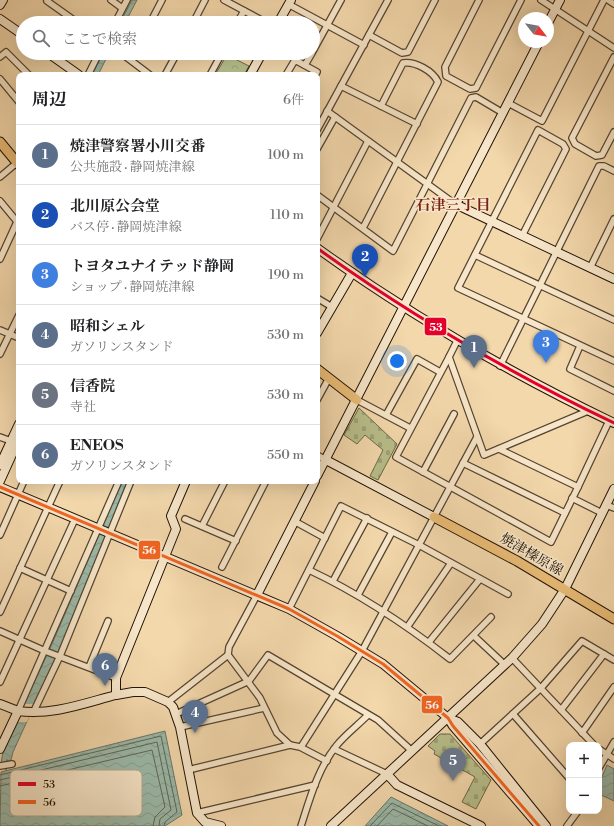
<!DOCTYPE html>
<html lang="ja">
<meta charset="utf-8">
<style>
:root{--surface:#fff;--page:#f6f6f6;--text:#202124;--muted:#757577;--line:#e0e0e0;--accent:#8f2418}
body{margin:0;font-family:"Libre Bodoni","Noto Serif JP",serif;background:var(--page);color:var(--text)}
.controls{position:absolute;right:12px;bottom:12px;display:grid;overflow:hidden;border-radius:8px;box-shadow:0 4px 16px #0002}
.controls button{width:36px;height:36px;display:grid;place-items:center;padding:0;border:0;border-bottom:1px solid var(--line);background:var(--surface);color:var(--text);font:20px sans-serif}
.compass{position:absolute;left:518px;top:12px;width:36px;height:36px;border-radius:50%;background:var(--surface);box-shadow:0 4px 16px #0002;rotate:121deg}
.you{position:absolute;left:397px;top:361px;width:14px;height:14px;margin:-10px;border:3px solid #fff;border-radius:50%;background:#1a73e8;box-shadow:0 0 0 6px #1a73e833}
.badge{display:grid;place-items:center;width:26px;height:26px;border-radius:50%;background:var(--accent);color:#fff;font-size:13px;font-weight:700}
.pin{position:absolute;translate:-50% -33px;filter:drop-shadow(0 1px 2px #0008)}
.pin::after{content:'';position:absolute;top:21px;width:14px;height:12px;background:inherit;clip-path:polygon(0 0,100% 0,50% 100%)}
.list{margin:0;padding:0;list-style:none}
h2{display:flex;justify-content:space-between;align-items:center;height:52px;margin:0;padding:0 16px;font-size:17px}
h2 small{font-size:13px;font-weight:400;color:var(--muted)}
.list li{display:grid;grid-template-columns:26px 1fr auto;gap:12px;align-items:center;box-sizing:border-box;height:60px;padding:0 16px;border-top:1px solid var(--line)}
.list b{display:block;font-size:15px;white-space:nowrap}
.list p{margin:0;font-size:13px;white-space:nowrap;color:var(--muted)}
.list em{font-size:13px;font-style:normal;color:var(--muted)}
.icon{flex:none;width:22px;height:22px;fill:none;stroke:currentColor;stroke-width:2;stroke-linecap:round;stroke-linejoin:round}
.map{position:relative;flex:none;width:614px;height:826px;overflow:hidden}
.search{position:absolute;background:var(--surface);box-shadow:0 4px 16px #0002;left:16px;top:16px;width:304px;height:44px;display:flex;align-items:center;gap:10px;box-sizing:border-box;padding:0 14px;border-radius:22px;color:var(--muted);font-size:15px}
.panel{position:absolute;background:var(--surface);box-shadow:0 4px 16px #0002;left:16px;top:72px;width:304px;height:412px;border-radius:8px}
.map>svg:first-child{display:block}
.forest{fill:url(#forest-crowns);stroke:#6c6949}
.cemetery{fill:url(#cemetery-stones);stroke:#6c6949}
.water{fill:url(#water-waves);stroke:#6a7769}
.pier{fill:#f3d8ac}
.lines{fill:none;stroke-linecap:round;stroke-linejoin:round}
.shore{stroke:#5e6658;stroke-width:1}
.stream{stroke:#6a7769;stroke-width:1.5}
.street-casing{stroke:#564430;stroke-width:8}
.secondary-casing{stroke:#211307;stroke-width:10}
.primary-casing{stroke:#211307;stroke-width:11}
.street{stroke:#f7e6c9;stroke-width:5.5}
.secondary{stroke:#f7e6c9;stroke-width:8}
.primary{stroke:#eabc76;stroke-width:9}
.bus-1-casing{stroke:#f7e6c9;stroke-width:6}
.bus-2-casing{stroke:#f7e6c9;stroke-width:6}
.bus-1{stroke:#e4002b;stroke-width:3}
.bus-2{stroke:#f26522;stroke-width:3}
.labels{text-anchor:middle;stroke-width:3;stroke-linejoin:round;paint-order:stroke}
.street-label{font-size:14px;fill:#211307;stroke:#f7e6c9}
.neighbourhood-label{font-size:15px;font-weight:bold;fill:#7a1f14;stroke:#f7e6c9}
.key{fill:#f7e6c9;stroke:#b7a78f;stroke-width:1}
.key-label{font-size:11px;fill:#211307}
.line-badge{stroke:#f7e6c9;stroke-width:1.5}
.badge-label{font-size:11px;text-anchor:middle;font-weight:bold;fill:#fff}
</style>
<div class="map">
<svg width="614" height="826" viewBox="0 0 614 826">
<defs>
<pattern id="forest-crowns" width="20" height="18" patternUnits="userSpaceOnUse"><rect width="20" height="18" fill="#b8bf8b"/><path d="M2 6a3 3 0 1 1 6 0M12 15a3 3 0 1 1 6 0" fill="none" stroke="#9ea376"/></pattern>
<pattern id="cemetery-stones" width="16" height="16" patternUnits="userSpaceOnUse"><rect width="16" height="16" fill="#b8bf8b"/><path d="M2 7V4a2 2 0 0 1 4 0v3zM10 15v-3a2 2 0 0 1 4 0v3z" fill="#9ea376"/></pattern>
<pattern id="water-waves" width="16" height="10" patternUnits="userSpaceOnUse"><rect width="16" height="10" fill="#9bbaaa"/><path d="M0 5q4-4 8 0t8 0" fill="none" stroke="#859f91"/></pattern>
</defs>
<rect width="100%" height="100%" fill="#f3d8ac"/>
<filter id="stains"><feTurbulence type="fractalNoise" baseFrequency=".005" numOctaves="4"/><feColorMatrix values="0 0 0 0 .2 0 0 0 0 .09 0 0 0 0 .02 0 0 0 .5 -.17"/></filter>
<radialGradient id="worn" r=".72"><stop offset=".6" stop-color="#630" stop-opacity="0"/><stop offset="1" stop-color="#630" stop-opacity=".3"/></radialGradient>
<polygon class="forest" points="227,55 249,66 244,75 215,75"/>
<g class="cemetery">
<polygon points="359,408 397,444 378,480 370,476 383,450 365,435 357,444 344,435"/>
<polygon points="440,734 450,734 491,780 476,809 462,802 475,777 434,754 435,751 428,746"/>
</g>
<g class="water">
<polygon points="132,0 137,0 125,23 120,23"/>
<polygon points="103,53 109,53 98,75 92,75"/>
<polygon points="122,481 129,481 60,649 13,752 11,760 1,763 4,747 52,644"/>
<polygon points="165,731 182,815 165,826 0,826 1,772"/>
<polygon points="607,765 614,769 614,801 599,794 599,784"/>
<polygon points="391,797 448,826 365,826"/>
</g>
<polygon class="pier" points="23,704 35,704 27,722 15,722"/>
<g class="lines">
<g class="shore">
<polyline points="0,775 161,736 177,812 165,822 164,826"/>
<polyline points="0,780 157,742 171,810 160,819 159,826"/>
<polyline points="0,786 152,750 165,807 155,817 153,826"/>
<polyline points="370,826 392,803 439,826"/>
<polyline points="377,826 393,809 428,826"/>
</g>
<polyline class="stream" points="6,770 7,760"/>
<defs>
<g id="street">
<polyline points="48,0 47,1 78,23"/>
<polyline points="111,0 122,8"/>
<polyline points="224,0 267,23"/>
<polyline points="479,0 445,67 446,76 470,89 476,88 521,0"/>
<polyline points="541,0 614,48"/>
<polyline points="608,0 614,4"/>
<polyline points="288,4 364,45"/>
<polyline points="115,23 127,0"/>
<polyline points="150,23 162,0"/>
<polyline points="193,23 205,0"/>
<polyline points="237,23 244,11"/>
<polyline points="369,35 402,53 408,52 435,0"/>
<polyline points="313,51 341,0"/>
<polyline points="121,53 150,75"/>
<polyline points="0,57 6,52 29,75"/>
<polyline points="614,57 572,138 575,144 596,156 602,155 614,132"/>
<polyline points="130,59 134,53"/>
<polyline points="305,65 312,53"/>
<polyline points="88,75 99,53"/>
<polyline points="165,75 177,53"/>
<polyline points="210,75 222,53"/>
<polyline points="286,75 295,60 317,72 315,75"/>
<polyline points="0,79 19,102"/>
<polyline points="341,86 417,124"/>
<polyline points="508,103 542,121 604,0"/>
<polyline points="327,111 455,204"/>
<polyline points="317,130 388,0"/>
<polyline points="317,149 335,117"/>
<polyline points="0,177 19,161"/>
<polyline points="317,195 393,251 471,98 476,97 503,113"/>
<polyline points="0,201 19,224"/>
<path d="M363,228l75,-146c-5,-11 -23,-21 -35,-19l-22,43"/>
<polyline points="522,236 566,149 563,144 538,130 458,288 614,361"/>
<polyline points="317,239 368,141"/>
<polyline points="475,255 614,320"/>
<polyline points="0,259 17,222"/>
<polyline points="590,268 614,219"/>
<polyline points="317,298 332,307"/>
<polyline points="0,330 19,338"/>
<polyline points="457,341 449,357 484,455 588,411"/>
<polyline points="580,346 570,369 614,391"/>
<polyline points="0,354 19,315"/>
<polyline points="449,357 396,457 551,542 578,487"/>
<polyline points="500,366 599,166 604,166 614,171"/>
<polyline points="317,400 329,378"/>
<polyline points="357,400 410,428"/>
<polyline points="386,415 417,359 440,372"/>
<polyline points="0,437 11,441"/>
<polyline points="499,449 578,487 609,421"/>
<polyline points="317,455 326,460"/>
<polyline points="463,463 565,513"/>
<polyline points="423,472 454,414"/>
<polyline points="572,498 602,513"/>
<polyline points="606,505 614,508"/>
<polyline points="185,519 236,541"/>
<polyline points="294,521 325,538"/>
<polyline points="202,526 225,481"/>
<polyline points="0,535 24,481"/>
<polyline points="222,567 266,481"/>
<polyline points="20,568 71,591"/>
<path d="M309,570c51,24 96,54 141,89l41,-42"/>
<polyline points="333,581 367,518"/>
<polyline points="358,595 392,532"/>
<polyline points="289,609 341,506 419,545 508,594"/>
<polyline points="0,612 60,481"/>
<polyline points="408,626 451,563"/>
<polyline points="0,631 45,651 116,678"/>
<polyline points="474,636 505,665"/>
<polyline points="429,642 480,579"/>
<polyline points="228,655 229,647 257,595"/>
<polyline points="512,658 594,745"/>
<polyline points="89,667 108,621"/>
<polyline points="0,682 75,519"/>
<polyline points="168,702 228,655 260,698 277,733 290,745 300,747 327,761"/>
<polyline points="561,710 604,654"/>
<polyline points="18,711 119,481"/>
<polyline points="33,713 60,656 131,481"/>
<polyline points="176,714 249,681 268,655 378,720 412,751"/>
<polyline points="513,714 569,778"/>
<polyline points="180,727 264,708"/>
<polyline points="582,733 614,687"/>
<polyline points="480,744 541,688 582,641 614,660"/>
<polyline points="301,747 362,651 477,437"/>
<polyline points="334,749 387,774"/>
<polyline points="599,749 614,759"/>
<polyline points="0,766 12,764"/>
<polyline points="599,768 614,742"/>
<polyline points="188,770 290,745"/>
<polyline points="197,813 315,785"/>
<path d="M301,826c9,-28 17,-58 36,-81 9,-11 21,-20 31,-30"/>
<polyline points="567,826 578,811"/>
</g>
<g id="secondary">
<polyline points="0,5 3,0"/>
<polyline points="0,19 23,35"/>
<polyline points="278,23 291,0"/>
<polyline points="548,23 560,0"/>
<polyline points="48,53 79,75"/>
<polyline points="250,75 262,53"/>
<polyline points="455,204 614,279"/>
<path d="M317,248c94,68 193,125 297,175"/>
<polyline points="317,333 352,273"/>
<polyline points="326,460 434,517"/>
<polyline points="0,465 19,424"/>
<polyline points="317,476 539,42"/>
<polyline points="0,481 19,439"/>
<polyline points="0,487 289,609 337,636 383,664 448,718 453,726 539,826"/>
<polyline points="257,595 315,481"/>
<polyline points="116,695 133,692 145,692 168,702 173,707 180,727 197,813 205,822 221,826"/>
<polyline points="0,704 18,711"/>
<polyline points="448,718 458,722 480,744 546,826"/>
<path d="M0,749l18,-38c33,5 67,-8 98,-16v-17l60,-149 -5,-13 15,-35"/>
<polyline points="387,774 512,658 542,624 565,589 614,489"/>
<polyline points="331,826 387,774 397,785 481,826"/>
</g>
<g id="primary">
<polyline points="0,142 19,165"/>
<polyline points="317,369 357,400"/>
<polyline points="434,517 517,561 614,619"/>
</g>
</defs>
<use href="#street" class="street-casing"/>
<use href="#secondary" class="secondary-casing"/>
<use href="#primary" class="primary-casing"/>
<use href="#street" class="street"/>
<use href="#secondary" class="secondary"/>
<use href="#primary" class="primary"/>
<defs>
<path id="bus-1" d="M317,248c94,68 193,125 297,175"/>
<polyline id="bus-2" points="0,487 289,609 337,636 383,664 448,718 453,726 539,826"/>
</defs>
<use href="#bus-1" class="bus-1-casing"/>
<use href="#bus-2" class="bus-2-casing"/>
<use href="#bus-1" class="bus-1"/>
<use href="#bus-2" class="bus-2"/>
</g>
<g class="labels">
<g class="street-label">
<text transform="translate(532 554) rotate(30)" y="5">焼津榛原線</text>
</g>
<g class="neighbourhood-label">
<text x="453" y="210">石津三丁目</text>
</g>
</g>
<rect x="10" y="770" width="132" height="46" rx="6" class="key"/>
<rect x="18" y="782" width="18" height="4" fill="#e4002b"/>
<rect x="18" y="800" width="18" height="4" fill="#f26522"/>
<g class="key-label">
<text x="43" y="788">53</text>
<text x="43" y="806">56</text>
</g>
<g class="line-badge">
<rect x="424" y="317" width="23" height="19" rx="4" fill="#e4002b"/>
<rect x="138" y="540" width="23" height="20" rx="4" fill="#f26522"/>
<rect x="421" y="695" width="22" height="19" rx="4" fill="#f26522"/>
</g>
<g class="badge-label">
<text x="436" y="331">53</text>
<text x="149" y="554">56</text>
<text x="432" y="709">56</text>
</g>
<rect width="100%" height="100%" filter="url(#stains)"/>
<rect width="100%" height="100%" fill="url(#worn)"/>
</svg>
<div class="controls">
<button>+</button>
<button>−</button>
</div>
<svg class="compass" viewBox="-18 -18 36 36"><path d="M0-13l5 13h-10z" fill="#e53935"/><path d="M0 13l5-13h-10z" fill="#757577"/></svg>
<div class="you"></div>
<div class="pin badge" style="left:474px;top:368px;background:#5c6f8a">1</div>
<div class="pin badge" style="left:365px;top:277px;background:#1a4fb4">2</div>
<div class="pin badge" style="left:546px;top:363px;background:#3f7fe0">3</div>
<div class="pin badge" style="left:195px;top:733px;background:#5c6f8a">4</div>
<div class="pin badge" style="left:453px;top:781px;background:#6b7280">5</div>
<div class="pin badge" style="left:105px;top:686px;background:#5c6f8a">6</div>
<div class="search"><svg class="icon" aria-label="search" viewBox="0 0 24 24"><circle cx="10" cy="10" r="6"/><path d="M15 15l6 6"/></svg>ここで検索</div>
<section class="panel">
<h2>周辺<small>6件</small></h2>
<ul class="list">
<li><span class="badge" style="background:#5c6f8a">1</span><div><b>焼津警察署小川交番</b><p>公共施設 · 静岡焼津線</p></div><em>100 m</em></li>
<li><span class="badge" style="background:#1a4fb4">2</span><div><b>北川原公会堂</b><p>バス停 · 静岡焼津線</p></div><em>110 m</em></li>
<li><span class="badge" style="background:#3f7fe0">3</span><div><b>トヨタユナイテッド静岡</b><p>ショップ · 静岡焼津線</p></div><em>190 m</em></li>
<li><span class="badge" style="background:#5c6f8a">4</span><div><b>昭和シェル</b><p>ガソリンスタンド</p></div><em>530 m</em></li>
<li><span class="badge" style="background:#6b7280">5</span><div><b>信香院</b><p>寺社</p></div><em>530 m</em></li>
<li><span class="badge" style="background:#5c6f8a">6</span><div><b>ENEOS</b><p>ガソリンスタンド</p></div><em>550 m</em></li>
</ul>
</section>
</div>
